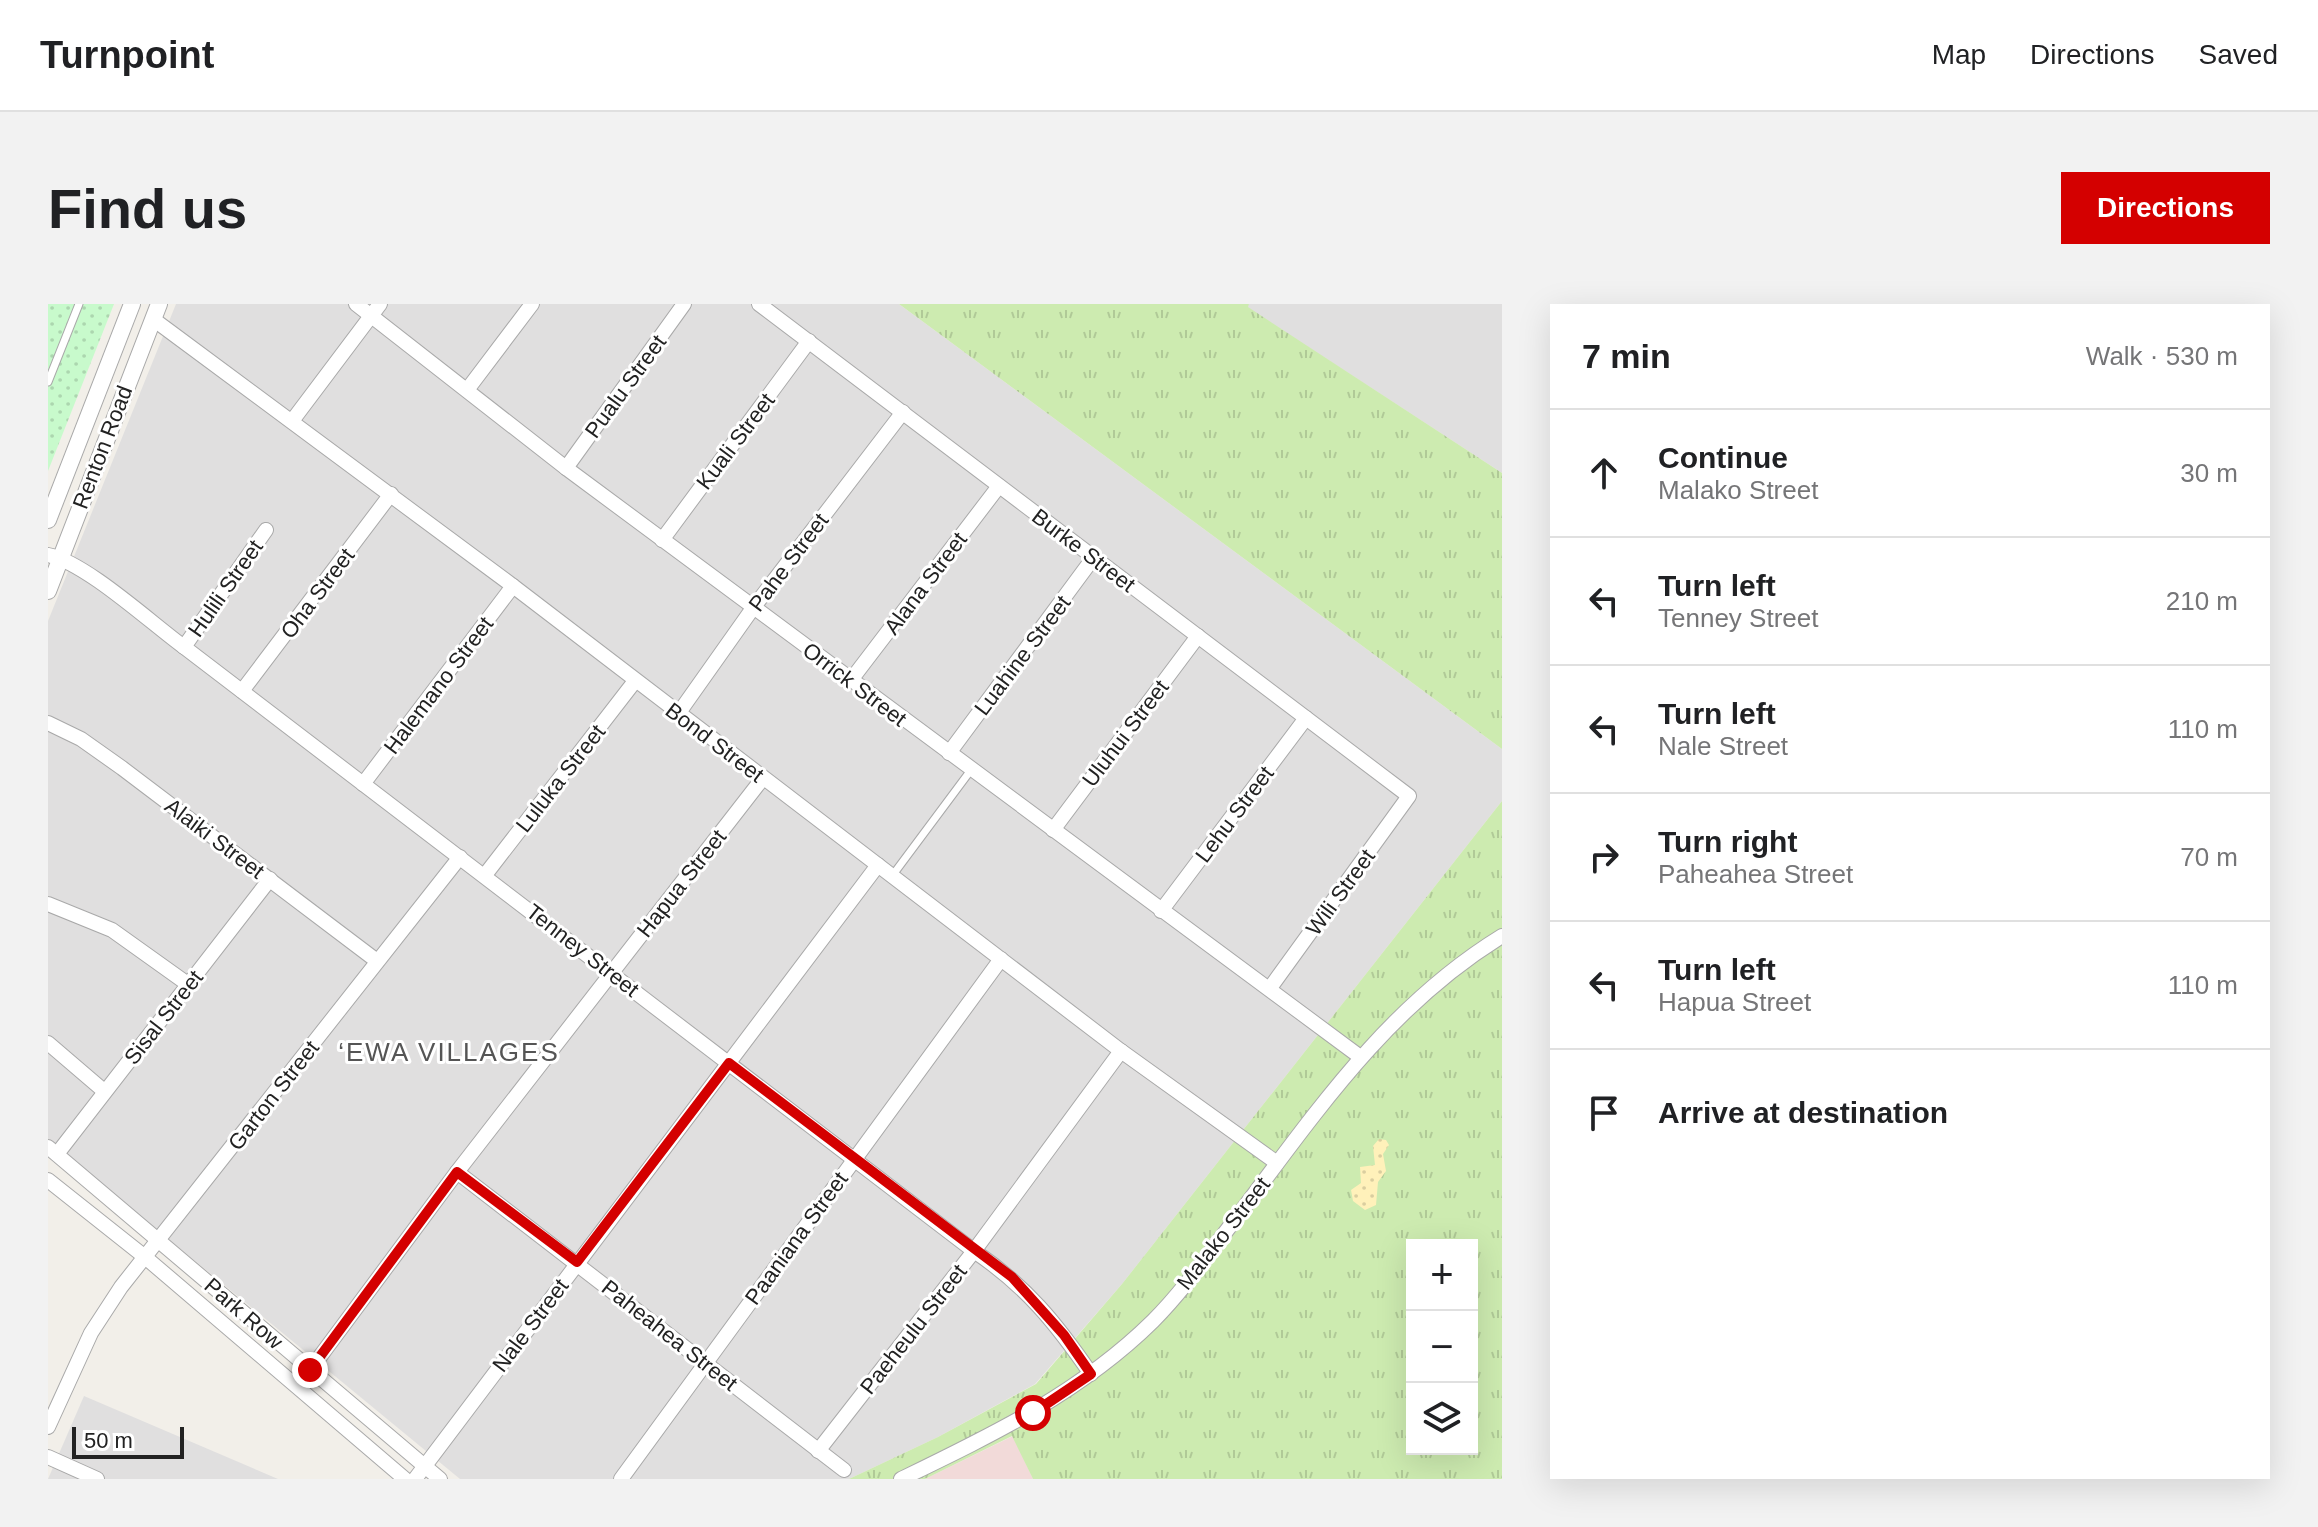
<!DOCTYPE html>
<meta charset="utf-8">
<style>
:root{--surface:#fff;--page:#f2f2f2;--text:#202124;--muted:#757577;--line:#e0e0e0;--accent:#d40000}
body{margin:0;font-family:Helvetica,sans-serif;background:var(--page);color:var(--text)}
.controls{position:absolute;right:24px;bottom:24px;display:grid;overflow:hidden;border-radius:0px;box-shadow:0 8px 32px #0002}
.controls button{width:72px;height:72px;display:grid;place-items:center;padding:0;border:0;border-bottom:2px solid var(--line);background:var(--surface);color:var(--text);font:40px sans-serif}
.scale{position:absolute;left:24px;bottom:20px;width:112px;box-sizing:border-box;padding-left:8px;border:4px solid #222;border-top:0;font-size:22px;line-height:28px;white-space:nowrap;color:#222;-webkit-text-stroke:6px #fff;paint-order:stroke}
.stop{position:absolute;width:24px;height:24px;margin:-18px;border:6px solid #d40000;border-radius:50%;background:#fff}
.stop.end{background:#d40000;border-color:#fff;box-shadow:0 2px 8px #0008}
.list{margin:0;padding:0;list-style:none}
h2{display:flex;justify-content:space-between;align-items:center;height:104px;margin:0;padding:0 32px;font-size:34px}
h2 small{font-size:26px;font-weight:400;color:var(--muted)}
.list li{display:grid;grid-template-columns:52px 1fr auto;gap:24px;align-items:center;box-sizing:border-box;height:128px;padding:0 32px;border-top:2px solid var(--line)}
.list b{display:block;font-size:30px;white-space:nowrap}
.list p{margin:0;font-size:26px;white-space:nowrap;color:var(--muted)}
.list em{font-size:26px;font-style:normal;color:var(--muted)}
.icon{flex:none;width:44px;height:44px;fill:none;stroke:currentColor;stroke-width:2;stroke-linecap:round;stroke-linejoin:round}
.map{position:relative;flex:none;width:1454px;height:1175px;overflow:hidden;border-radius:0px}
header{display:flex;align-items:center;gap:48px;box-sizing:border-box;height:112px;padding:0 40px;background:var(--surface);border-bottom:2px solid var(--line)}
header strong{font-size:38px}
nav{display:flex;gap:44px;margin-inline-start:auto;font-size:28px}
.intro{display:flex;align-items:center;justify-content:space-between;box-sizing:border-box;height:192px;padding:0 48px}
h1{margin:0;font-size:56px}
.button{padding:20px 36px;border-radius:0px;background:var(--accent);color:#fff;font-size:28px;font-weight:700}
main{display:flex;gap:48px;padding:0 48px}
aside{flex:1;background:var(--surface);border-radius:0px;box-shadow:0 8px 32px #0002}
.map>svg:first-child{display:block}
.residential{fill:#e0dfdf}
.commercial{fill:#f2dad9}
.grass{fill:url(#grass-tufts);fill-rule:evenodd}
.sand{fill:url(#sand-dots)}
.park{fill:url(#park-dots)}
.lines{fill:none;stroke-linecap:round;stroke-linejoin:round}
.service-casing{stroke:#a9a9a9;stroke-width:9}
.minor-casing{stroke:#a9a9a9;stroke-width:16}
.tertiary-casing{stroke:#a9a9a9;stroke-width:18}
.service{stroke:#fff;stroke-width:7}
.minor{stroke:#fff;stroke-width:14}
.tertiary{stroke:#fff;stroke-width:16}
.route{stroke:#d40000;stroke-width:10}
.labels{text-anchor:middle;stroke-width:6;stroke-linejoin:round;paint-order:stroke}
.street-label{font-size:22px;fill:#222;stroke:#fff}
.quarter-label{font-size:26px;letter-spacing:2px;fill:#555;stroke:#fff}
</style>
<header>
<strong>Turnpoint</strong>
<nav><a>Map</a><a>Directions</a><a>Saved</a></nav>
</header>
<div class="intro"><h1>Find us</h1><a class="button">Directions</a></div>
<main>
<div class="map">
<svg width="1454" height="1175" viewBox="0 0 1454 1175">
<defs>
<pattern id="grass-tufts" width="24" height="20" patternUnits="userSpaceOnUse" patternTransform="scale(2)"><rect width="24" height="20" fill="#cdebb0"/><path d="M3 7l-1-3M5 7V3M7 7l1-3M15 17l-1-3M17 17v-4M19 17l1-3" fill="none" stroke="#b0c997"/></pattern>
<pattern id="sand-dots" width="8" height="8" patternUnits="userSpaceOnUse" patternTransform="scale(2)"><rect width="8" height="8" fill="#fff1ba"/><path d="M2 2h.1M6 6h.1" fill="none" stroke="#dacea0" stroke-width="1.8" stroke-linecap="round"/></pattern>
<pattern id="park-dots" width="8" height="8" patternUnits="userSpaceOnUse" patternTransform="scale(2)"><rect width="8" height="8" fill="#c8facc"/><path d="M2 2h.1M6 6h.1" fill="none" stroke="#acd6af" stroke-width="1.8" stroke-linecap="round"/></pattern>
</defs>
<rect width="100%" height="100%" fill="#f2efe9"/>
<g class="residential">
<polygon points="128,0 851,0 1454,445 1454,497 1074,980 987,1080 890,1133 801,1175 412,1175 0,836 0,317"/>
<polygon points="1201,0 1454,0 1454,169 1199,3"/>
<polygon points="36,1092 230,1175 0,1175"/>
</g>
<polygon class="commercial" points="965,1132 985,1175 877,1175"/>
<g class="grass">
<polygon points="851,0 1201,0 1200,3 1454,169 1454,445"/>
<path d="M1454,497v678h-469l-21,-43 -87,43h-76l89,-42 98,-53 86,-100zM1364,941h60v204h-60z"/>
</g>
<polygon class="sand" points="1331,835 1338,836 1341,841 1335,850 1338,867 1330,878 1328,901 1317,906 1305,897 1303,886 1313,879 1312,863 1327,861 1325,842"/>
<polygon class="park" points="0,0 66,0 0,167"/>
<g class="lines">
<defs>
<g id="service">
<polyline points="0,78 31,0"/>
<polyline points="844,572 923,466"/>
</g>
<g id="minor">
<polyline points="308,0 518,164 1311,752"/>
<polyline points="711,0 1361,492 1222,684"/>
<polyline points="105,15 465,282 1073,747 1229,859"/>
<polyline points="419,86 484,0"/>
<polyline points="244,117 332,0"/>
<polyline points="518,164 636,0"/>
<polyline points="614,236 761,37"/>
<path d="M0,251c37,7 103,68 136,92l790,604c52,35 82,72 117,123"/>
<polyline points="136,343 218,226"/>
<polyline points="803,376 951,182"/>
<polyline points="194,387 343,190"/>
<polyline points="630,410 705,304 855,108"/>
<polyline points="0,419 33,435 74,464 329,657"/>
<polyline points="901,449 1046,253"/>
<polyline points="315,480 465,282"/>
<polyline points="1005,526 1150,332"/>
<polyline points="437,571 587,377"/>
<polyline points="0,600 64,626 141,681"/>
<polyline points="1113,607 1258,414"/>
<polyline points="0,739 56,787"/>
<polyline points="0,843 392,1175"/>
<polyline points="9,850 222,575"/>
<polyline points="409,868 796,1166"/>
<polyline points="0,876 97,953 357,1175"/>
<polyline points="262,1066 409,868 715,474"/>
<polyline points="0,1123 43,1029 73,983 412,553"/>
<polyline points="770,1147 926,947 1073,747"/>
<polyline points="0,1153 49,1175"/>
<polyline points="367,1175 830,561"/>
<polyline points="573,1175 953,655"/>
<path d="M853,1175c91,-44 179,-86 252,-158 31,-31 57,-69 84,-104 79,-105 151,-211 265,-281"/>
</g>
<g id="tertiary">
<polyline points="0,216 84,0"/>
<polyline points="0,287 111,0"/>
</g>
</defs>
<use href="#service" class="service-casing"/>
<use href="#minor" class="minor-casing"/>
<use href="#tertiary" class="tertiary-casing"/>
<use href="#service" class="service"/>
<use href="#minor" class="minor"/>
<use href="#tertiary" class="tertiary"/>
</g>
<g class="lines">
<polyline class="route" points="262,1066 409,868 529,958 681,759 964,973 1016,1031 1043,1070 985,1109"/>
</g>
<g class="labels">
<g class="street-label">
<text transform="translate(577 82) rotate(-54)" y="8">Pualu Street</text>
<text transform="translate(687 137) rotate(-53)" y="8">Kuali Street</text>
<text transform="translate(54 143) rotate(-69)" y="8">Renton Road</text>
<text transform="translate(1036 246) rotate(37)" y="8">Burke Street</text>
<text transform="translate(740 258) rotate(-53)" y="8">Pahe Street</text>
<text transform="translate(877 279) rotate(-53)" y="8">Alana Street</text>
<text transform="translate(177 284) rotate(-55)" y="8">Hulili Street</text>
<text transform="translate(269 289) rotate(-53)" y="8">Oha Street</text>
<text transform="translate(974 351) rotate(-53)" y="8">Luahine Street</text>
<text transform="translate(807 380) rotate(37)" y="8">Orrick Street</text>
<text transform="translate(390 381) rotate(-53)" y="8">Halemano Street</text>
<text transform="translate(1077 429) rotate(-53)" y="8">Uluhui Street</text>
<text transform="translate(667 438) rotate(37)" y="8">Bond Street</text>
<text transform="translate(512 474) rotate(-52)" y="8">Luluka Street</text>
<text transform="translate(1186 510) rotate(-53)" y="8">Lehu Street</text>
<text transform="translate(167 534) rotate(37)" y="8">Alaiki Street</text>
<text transform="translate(633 579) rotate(-52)" y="8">Hapua Street</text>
<text transform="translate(1292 588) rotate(-54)" y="8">Wili Street</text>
<text transform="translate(535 646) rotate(38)" y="8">Tenney Street</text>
<text transform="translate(115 713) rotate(-52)" y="8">Sisal Street</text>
<text transform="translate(225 791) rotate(-52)" y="8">Garton Street</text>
<text transform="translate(1175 929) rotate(-52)" y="8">Malako Street</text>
<text transform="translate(748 934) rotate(-54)" y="8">Paaniana Street</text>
<text transform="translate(196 1009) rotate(41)" y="8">Park Row</text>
<text transform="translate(482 1021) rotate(-53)" y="8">Nale Street</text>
<text transform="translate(865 1025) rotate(-52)" y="8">Paeheulu Street</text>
<text transform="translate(622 1031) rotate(38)" y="8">Paheahea Street</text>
</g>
<g class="quarter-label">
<text x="401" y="757">‘EWA VILLAGES</text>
</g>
</g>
</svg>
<div class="controls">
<button>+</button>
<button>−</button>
<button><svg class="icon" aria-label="layers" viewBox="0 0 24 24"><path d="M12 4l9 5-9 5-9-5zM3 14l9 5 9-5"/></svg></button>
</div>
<div class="scale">50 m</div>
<div class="stop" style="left:985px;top:1109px"></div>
<div class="stop end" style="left:262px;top:1066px"></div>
</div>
<aside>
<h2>7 min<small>Walk · 530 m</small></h2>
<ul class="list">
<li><svg class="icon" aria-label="ahead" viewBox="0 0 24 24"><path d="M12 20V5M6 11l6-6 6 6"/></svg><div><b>Continue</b><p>Malako Street</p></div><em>30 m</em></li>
<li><svg class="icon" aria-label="left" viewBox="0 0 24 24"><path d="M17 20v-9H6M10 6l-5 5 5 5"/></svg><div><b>Turn left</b><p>Tenney Street</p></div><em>210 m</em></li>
<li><svg class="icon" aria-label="left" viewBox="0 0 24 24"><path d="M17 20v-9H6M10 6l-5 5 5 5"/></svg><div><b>Turn left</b><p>Nale Street</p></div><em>110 m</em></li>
<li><svg class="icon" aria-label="right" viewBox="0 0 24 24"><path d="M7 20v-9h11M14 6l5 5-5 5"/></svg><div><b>Turn right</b><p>Paheahea Street</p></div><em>70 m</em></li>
<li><svg class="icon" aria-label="left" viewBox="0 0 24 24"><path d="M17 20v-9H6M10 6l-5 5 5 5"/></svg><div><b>Turn left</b><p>Hapua Street</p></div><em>110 m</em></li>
<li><svg class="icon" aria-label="arrive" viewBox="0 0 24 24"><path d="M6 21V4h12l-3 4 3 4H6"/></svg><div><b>Arrive at destination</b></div></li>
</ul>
</aside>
</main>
